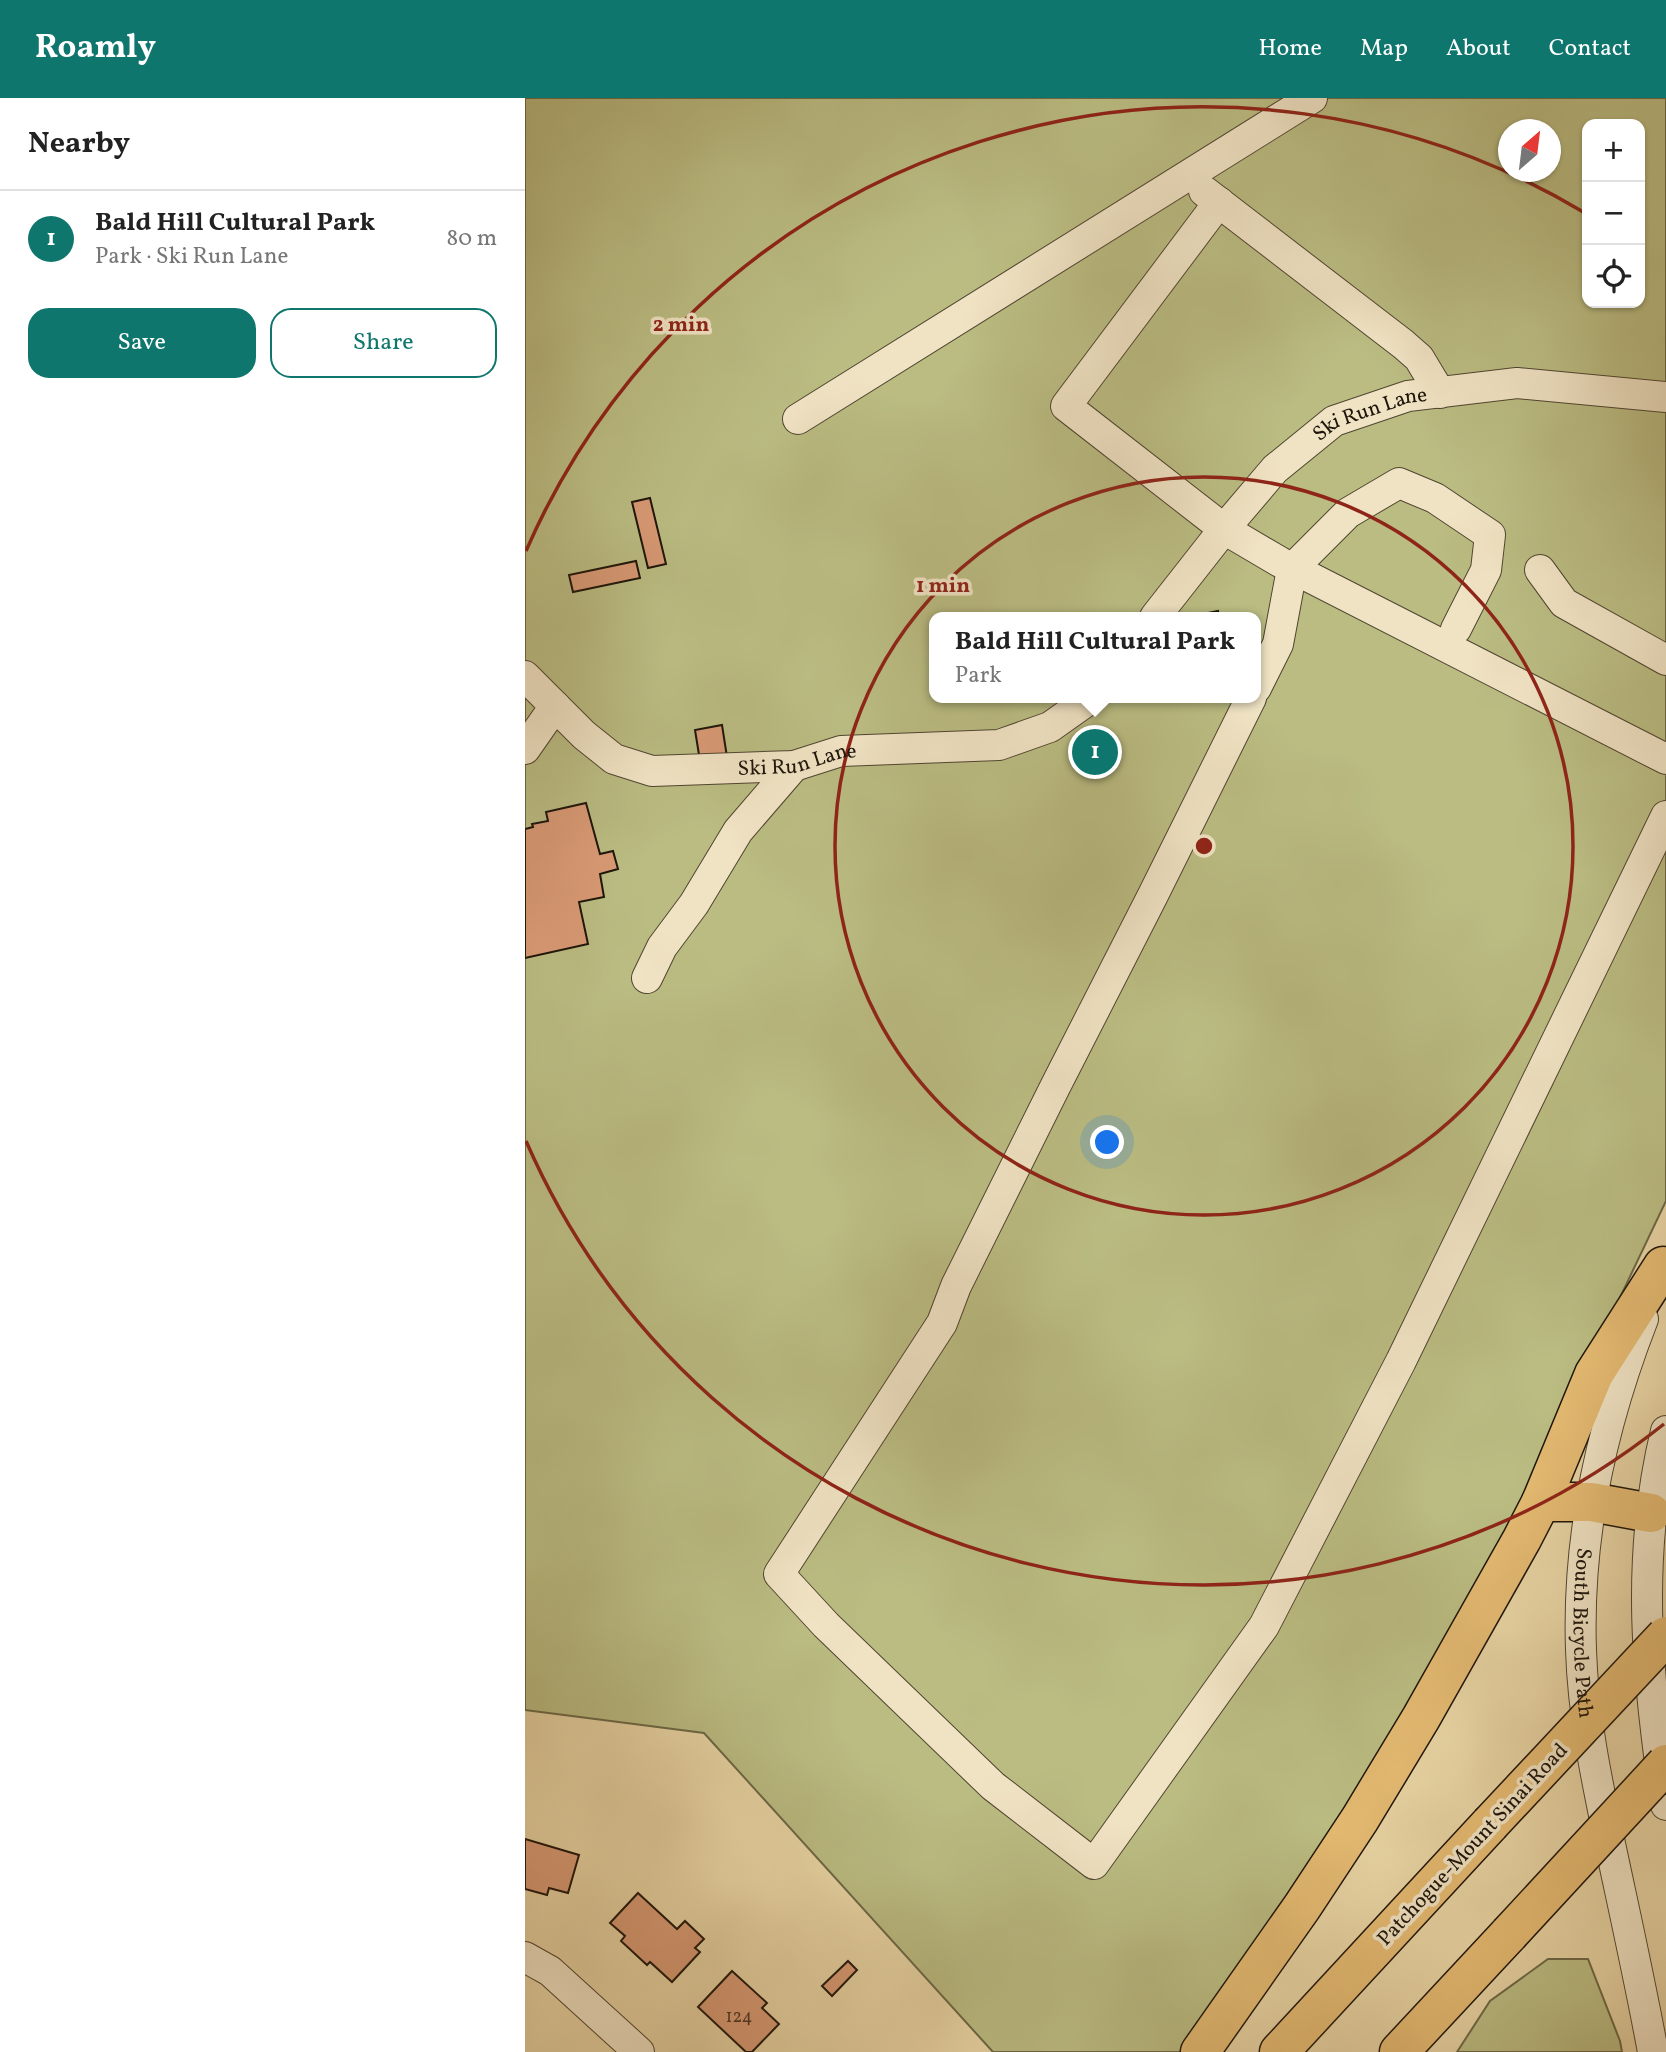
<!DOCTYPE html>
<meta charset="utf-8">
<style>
:root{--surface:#fff;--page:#f6f6f6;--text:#222;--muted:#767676;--line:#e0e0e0;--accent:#0f766e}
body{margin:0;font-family:Vollkorn,serif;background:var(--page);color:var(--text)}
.controls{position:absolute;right:21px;top:21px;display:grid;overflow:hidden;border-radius:14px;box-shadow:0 2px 5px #0004}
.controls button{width:63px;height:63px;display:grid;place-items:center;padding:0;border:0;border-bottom:2px solid var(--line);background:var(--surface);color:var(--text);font:35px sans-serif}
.compass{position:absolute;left:973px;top:21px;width:63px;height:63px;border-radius:50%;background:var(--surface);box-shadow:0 2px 5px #0004;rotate:28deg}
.you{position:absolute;left:583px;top:1045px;width:24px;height:24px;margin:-18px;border:5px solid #fff;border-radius:50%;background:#1a73e8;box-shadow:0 0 0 10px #1a73e833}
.badge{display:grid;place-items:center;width:46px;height:46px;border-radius:50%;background:var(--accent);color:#fff;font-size:23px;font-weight:700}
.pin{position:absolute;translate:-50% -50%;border:4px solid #fff;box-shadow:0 2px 7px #0006}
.popup{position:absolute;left:404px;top:514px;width:332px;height:91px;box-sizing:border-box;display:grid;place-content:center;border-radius:14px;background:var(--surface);filter:drop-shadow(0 2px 5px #0005);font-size:23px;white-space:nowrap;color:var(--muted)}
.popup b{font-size:26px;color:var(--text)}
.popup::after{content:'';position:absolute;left:50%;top:100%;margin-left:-14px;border:14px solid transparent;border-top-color:var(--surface)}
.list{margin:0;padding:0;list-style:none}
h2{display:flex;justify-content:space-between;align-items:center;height:91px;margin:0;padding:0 28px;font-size:30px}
h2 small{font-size:23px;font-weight:400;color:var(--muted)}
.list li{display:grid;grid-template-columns:46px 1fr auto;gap:21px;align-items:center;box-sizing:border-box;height:98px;padding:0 28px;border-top:2px solid var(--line)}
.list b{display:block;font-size:26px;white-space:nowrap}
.list p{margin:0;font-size:23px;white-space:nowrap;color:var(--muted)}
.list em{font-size:23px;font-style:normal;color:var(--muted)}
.actions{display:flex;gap:14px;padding:21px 28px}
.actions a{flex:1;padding:16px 0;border:2px solid var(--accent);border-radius:21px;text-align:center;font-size:24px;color:var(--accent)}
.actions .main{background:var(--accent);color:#fff}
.icon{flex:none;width:38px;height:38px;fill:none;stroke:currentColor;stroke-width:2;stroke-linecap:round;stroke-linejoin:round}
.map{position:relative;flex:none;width:1141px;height:1954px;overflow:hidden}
header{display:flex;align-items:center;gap:42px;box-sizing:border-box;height:98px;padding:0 35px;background:var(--accent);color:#fff}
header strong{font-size:33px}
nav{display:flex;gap:38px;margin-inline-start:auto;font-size:24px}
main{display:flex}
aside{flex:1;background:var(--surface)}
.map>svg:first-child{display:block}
.green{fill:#babc82;stroke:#6c6846;stroke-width:2;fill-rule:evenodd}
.building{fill:#d89a75;stroke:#1d150b;stroke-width:2}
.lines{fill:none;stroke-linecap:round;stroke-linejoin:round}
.minor-casing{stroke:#504531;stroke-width:32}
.highway-casing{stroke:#1d150b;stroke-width:41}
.minor{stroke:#f0e3c4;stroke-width:30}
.highway{stroke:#e4ba72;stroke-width:38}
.highway-bridge-casing{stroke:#1d150b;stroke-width:41;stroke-linecap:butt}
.highway-bridge{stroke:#e4ba72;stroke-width:38}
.ring{fill:none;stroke:#8f2418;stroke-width:3.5}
.labels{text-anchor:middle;stroke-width:7;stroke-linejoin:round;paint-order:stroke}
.number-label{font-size:18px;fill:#4c3626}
.street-label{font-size:21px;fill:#1d150b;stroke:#f0e3c4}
.centre{fill:#8f2418;stroke:#f0e3c4;stroke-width:3.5}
.ring-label{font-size:21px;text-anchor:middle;font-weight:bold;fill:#8f2418;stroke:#f0e3c4;stroke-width:7;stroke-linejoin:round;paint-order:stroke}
</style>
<header>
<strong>Roamly</strong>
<nav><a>Home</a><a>Map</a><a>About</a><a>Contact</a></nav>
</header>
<main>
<aside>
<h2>Nearby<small></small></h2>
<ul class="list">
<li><span class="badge">1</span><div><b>Bald Hill Cultural Park</b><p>Park · Ski Run Lane</p></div><em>80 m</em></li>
</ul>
<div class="actions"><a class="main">Save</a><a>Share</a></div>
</aside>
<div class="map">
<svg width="1141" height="1954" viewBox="0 0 1141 1954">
<rect width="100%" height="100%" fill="#e8d4a4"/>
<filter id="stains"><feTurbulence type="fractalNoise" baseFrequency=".00286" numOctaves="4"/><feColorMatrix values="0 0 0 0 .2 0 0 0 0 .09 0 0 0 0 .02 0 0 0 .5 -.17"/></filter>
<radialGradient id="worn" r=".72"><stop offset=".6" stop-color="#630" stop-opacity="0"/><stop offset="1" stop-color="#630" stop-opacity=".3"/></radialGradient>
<g class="green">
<path d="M0,0h1141v1103l-145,304 -165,288 -176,259h-187l-289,-319 -179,-23zM1062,26h53v179h-53zM984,32h42v42h-42zM409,519h322v81h-322z"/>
<polygon points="1023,1861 1063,1861 1095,1943 1097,1954 932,1954 965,1903"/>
</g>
<g class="building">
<polygon points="125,400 141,466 123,470 107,404"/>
<polygon points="111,463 115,480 48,494 44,477"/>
<polygon points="693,513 694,519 673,519 673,517"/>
<polygon points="197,627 202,659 175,663 170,632"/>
<polygon points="61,705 75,756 88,753 93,771 75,776 79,799 54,804 63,846 0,860 0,731 8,729 7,726 23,723 21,714"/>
<polygon points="0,1741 54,1757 43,1795 24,1790 22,1797 0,1791"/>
<polygon points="113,1795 152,1831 160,1823 179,1841 170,1850 175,1854 147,1884 125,1864 122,1867 96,1843 100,1838 85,1825"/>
<polygon points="323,1863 332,1872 307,1898 297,1888"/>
<polygon points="207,1873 242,1905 237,1910 254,1926 227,1954 221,1954 173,1909"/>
</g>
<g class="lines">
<defs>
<g id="minor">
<polyline points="679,93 878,246 894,260 915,295"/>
<polyline points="694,104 541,308 699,431 755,464 1141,661"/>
<polyline points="273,321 787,0"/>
<polyline points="1015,472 1039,505 1141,562"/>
<path id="s1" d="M630,519l69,-88 51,-60 59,-48 74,-25 109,-13 149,14"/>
<path id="s2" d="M0,578l59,59 30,24 38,12 142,-5 47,-15 158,-6 51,-18 41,-29"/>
<polyline points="731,590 753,546 767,471 823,415 874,385 910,400 965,437 961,472 931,531"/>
<polyline points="726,600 628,797 530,989 431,1188 417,1225 254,1476 301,1527 468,1688 569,1766 739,1528 876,1263 1141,718"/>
<polyline points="0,651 30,608"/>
<polyline points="122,880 137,849 169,806 213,733 269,668"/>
<path id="s3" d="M1118,1221c-41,105 -66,217 -62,331 2,64 15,127 28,189 15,71 31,142 44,213"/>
<path d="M1141,1333c-31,128 -19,246 0,374"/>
<polyline points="0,1859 25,1873 114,1954"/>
</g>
<g id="highway">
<polyline points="1016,1404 1066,1404 1126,1415"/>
<polyline points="675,1954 777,1809 835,1721 896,1620 997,1441 1016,1404 1069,1276 1138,1168"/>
<polyline points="754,1954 965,1726"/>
<polyline points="874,1954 984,1836"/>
</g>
</defs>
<use href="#minor" class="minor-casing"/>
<use href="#highway" class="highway-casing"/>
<use href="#minor" class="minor"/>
<use href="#highway" class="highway"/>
<defs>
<g id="highway-bridge">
<polyline points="965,1726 1141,1538"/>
<polyline points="984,1836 1141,1666"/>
</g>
</defs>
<use href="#highway-bridge" class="highway-bridge-casing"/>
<use href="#highway-bridge" class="highway-bridge"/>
</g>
<g class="ring">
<circle cx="679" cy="748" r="369"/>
<path d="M1139 1326A739 739 0 0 1 1 1043M1 453A739 739 0 0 1 1060 115"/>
</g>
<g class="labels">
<g class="number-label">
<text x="214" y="1924">124</text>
</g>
<g class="street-label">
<text dy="7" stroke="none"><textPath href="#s1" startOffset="303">Ski Run Lane</textPath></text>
<text dy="7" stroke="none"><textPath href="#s2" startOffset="308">Ski Run Lane</textPath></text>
<text dy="7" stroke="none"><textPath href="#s3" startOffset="322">South Bicycle Path</textPath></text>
<text transform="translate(947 1746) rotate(-47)" y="7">Patchogue-Mount Sinai Road</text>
</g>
</g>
<circle cx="679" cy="748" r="10" class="centre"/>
<g class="ring-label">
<text x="156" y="233">2 min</text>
<text x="418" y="494">1 min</text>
</g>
<rect width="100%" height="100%" filter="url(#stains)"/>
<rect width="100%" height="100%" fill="url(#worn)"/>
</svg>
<div class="controls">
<button>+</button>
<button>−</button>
<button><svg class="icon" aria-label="locate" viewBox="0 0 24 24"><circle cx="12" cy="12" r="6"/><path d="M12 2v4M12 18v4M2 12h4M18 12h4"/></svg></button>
</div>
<svg class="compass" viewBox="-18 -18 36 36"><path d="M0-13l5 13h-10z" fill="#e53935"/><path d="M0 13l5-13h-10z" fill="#767676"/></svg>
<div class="you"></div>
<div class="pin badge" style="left:570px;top:654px">1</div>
<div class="popup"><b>Bald Hill Cultural Park</b>Park</div>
</div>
</main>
